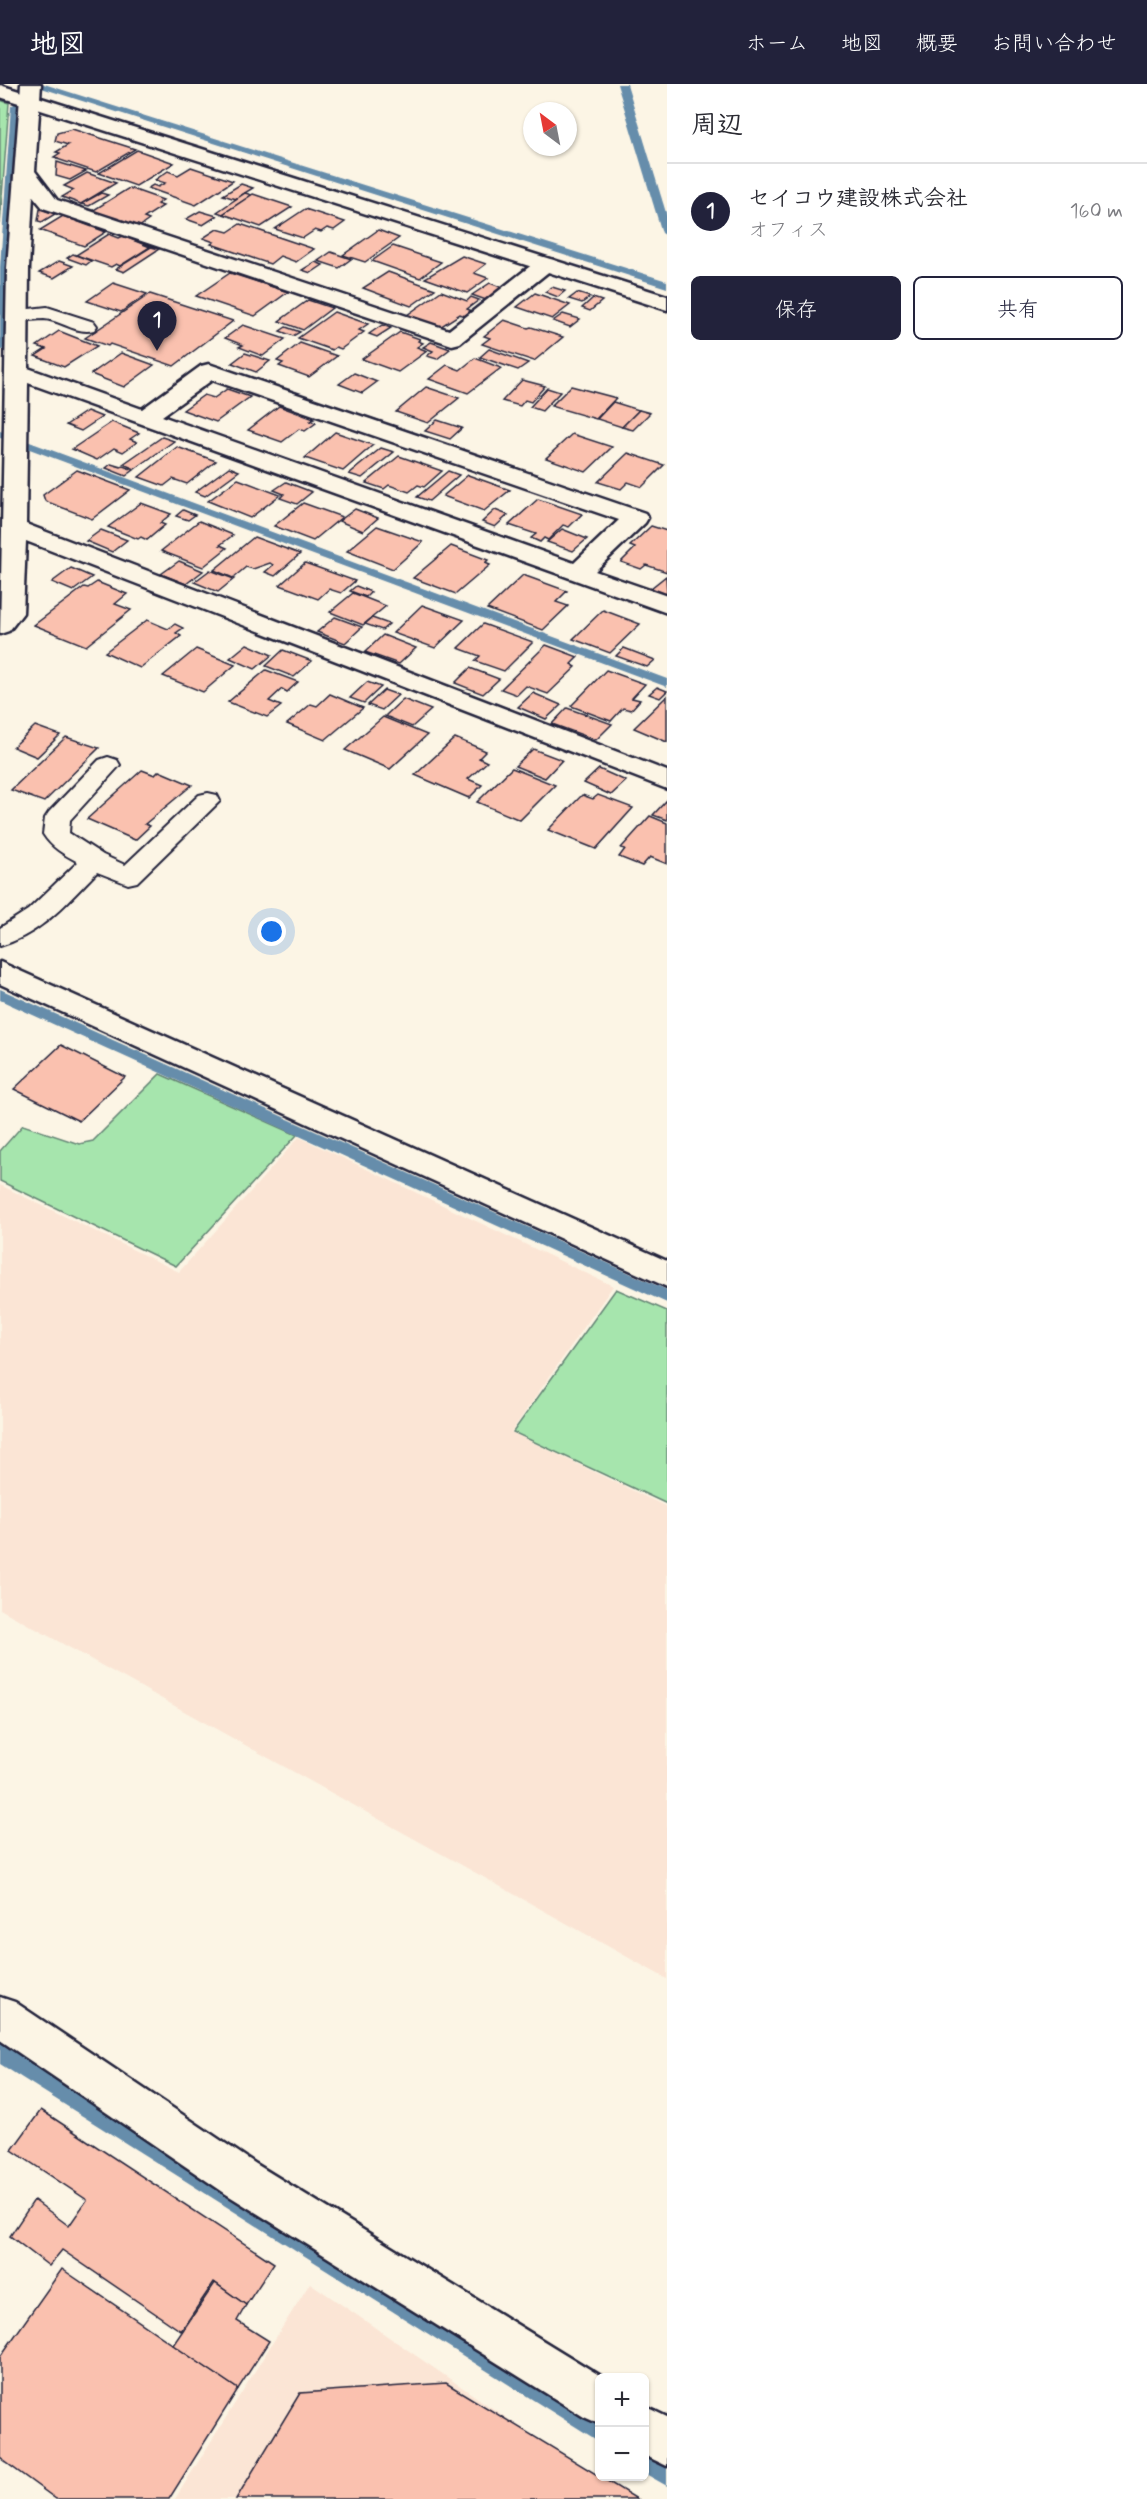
<!DOCTYPE html>
<html lang="ja">
<meta charset="utf-8">
<style>
:root{--surface:#fff;--page:#f2f2f3;--text:#2b2b33;--muted:#7c7c81;--line:#e1e1e2;--accent:#22223b}
body{margin:0;font-family:Mynerve,"Klee One",sans-serif;background:var(--page);color:var(--text)}
.controls{position:absolute;right:18px;bottom:18px;display:grid;overflow:hidden;border-radius:9px;box-shadow:0 2px 4px #0004}
.controls button{width:54px;height:54px;display:grid;place-items:center;padding:0;border:0;border-bottom:2px solid var(--line);background:var(--surface);color:var(--text);font:30px sans-serif}
.compass{position:absolute;left:523px;top:18px;width:54px;height:54px;border-radius:50%;background:var(--surface);box-shadow:0 2px 4px #0004;rotate:328deg}
.you{position:absolute;left:272px;top:848px;width:21px;height:21px;margin:-15px;border:4px solid #fff;border-radius:50%;background:#1a73e8;box-shadow:0 0 0 9px #1a73e833}
.badge{display:grid;place-items:center;width:39px;height:39px;border-radius:50%;background:var(--accent);color:#fff;font-size:20px;font-weight:700}
.pin{position:absolute;translate:-50% -50px;filter:drop-shadow(0 2px 3px #0008)}
.pin::after{content:'';position:absolute;top:32px;width:21px;height:18px;background:inherit;clip-path:polygon(0 0,100% 0,50% 100%)}
.list{margin:0;padding:0;list-style:none}
h2{display:flex;justify-content:space-between;align-items:center;height:78px;margin:0;padding:0 24px;font-size:26px}
h2 small{font-size:20px;font-weight:400;color:var(--muted)}
.list li{display:grid;grid-template-columns:39px 1fr auto;gap:18px;align-items:center;box-sizing:border-box;height:96px;padding:0 24px;border-top:2px solid var(--line)}
.list b{display:block;font-size:22px;white-space:nowrap}
.list p{margin:0;font-size:20px;white-space:nowrap;color:var(--muted)}
.list em{font-size:20px;font-style:normal;color:var(--muted)}
.actions{display:flex;gap:12px;padding:18px 24px}
.actions a{flex:1;padding:14px 0;border:2px solid var(--accent);border-radius:9px;text-align:center;font-size:21px;color:var(--accent)}
.actions .main{background:var(--accent);color:#fff}
.map{position:relative;flex:none;width:667px;height:2415px;overflow:hidden}
header{display:flex;align-items:center;gap:36px;box-sizing:border-box;height:84px;padding:0 30px;background:var(--accent);color:#fff}
header strong{font-size:28px}
nav{display:flex;gap:33px;margin-inline-start:auto;font-size:21px}
main{display:flex}
aside{flex:1;background:var(--surface)}
.map>svg:first-child{display:block}
.built{fill:#fbe5d5}
.green{fill:#a6e5ad;stroke:#648474;stroke-width:1.5}
.lines{fill:none;stroke-linecap:round;stroke-linejoin:round}
.stream{fill:#668dab;fill-rule:evenodd}
.building{fill:#fac1af;stroke:#22223b;stroke-width:1.5}
.lane-casing{stroke:#22223b;stroke-width:4}
.street-casing{stroke:#22223b;stroke-width:5}
.secondary-casing{stroke:#22223b;stroke-width:5}
.lane{fill:#fcf5e5;fill-rule:evenodd}
.street{fill:#fcf5e5;fill-rule:evenodd}
.secondary{fill:#fcf5e5;fill-rule:evenodd}
</style>
<header>
<strong>地図</strong>
<nav><a>ホーム</a><a>地図</a><a>概要</a><a>お問い合わせ</a></nav>
</header>
<main>
<div class="map">
<svg width="667" height="2415" viewBox="0 0 667 2415">
<rect width="100%" height="100%" fill="#fcf5e5"/>
<filter id="ink" filterUnits="userSpaceOnUse"><feTurbulence type="fractalNoise" baseFrequency=".0167" numOctaves="2"/><feDisplacementMap in="SourceGraphic" scale="12" xChannelSelector="R" yChannelSelector="G"/><feConvolveMatrix kernelMatrix="1 2 1 2 8 2 1 2 1" color-interpolation-filters="sRGB"/></filter>
<g filter="url(#ink)">
<g class="built">
<polygon points="299,1053 613,1202 511,1348 667,1423 667,1895 0,1525 0,1101 179,1188"/>
<polygon points="310,2199 625,2415 175,2415"/>
</g>
<g class="green">
<polygon points="0,16 9,19 0,140"/>
<polygon points="160,990 297,1051 176,1182 0,1097 0,1067 23,1041 79,1060 93,1057"/>
<polygon points="616,1205 667,1227 667,1420 513,1348"/>
</g>
<g class="lines">
<g class="stream">
<polygon points="29,0 44,0 667,197 667,204"/>
<polygon points="617,0 627,0 667,132 667,152 662,149"/>
<polygon points="16,19 21,22 6,264 0,267 0,183 11,22"/>
<polygon points="0,347 667,595 667,603 0,354"/>
<polygon points="0,905 667,1206 667,1219 0,916"/>
<polygon points="0,1958 600,2333 600,2358 0,1980"/>
<polygon points="644,2364 667,2376 667,2402 644,2389"/>
</g>
</g>
<g class="building">
<polygon points="72,45 135,65 96,88 57,75 58,74 54,73 60,69 56,68 68,61 55,57 57,49"/>
<polygon points="137,66 174,79 136,102 99,89"/>
<polygon points="57,78 86,87 70,96 56,92"/>
<polygon points="191,83 233,97 196,121 148,104 153,101 158,103 165,99 155,96 168,87 178,91"/>
<polygon points="87,89 116,99 81,120 62,113 74,106 64,102"/>
<polygon points="241,100 253,104 235,115 223,111"/>
<polygon points="129,104 163,116 157,120 163,122 144,134 149,136 139,143 92,127"/>
<polygon points="101,109 108,111 89,122 81,120"/>
<polygon points="245,109 252,111 223,130 217,128"/>
<polygon points="253,110 292,123 261,143 223,130"/>
<polygon points="40,125 55,130 42,138 38,137"/>
<polygon points="305,125 345,138 334,146 327,144 321,148 315,146 303,154 275,145"/>
<polygon points="200,127 217,132 203,141 186,135"/>
<polygon points="63,132 106,148 84,162 40,146"/>
<polygon points="240,140 314,165 296,178 280,172 270,180 211,160 214,158 203,154 217,145 228,148"/>
<polygon points="378,146 399,154 365,178 343,171"/>
<polygon points="109,150 119,154 123,152 150,163 120,182 116,180 111,183 76,171"/>
<polygon points="393,162 441,178 420,194 372,177"/>
<polygon points="151,163 159,165 124,188 116,185"/>
<polygon points="331,168 351,175 339,184 318,177"/>
<polygon points="73,170 91,177 86,181 67,174"/>
<polygon points="462,172 486,180 474,189 488,194 467,209 425,194"/>
<polygon points="59,177 73,182 54,194 39,189"/>
<polygon points="315,178 323,181 311,189 302,186"/>
<polygon points="388,188 435,205 411,222 363,204"/>
<polygon points="230,189 288,208 255,232 196,212"/>
<polygon points="113,199 147,210 121,228 87,217"/>
<polygon points="490,199 503,204 486,216 472,211"/>
<polygon points="552,203 565,207 558,213 545,208"/>
<polygon points="441,207 467,217 471,213 479,216 467,225 472,227 465,232 460,230 440,243 407,231"/>
<polygon points="535,209 570,221 552,235 517,223"/>
<polygon points="577,209 590,213 582,219 569,215"/>
<polygon points="150,210 233,237 174,282 110,260 108,262 85,254"/>
<polygon points="593,214 602,217 590,227 582,224"/>
<polygon points="308,216 332,224 303,246 279,237"/>
<polygon points="334,228 368,240 359,246 364,248 341,265 336,263 332,266 298,254"/>
<polygon points="563,230 580,235 570,243 553,237"/>
<polygon points="504,236 528,244 531,243 563,253 534,277 482,260 490,254 484,252"/>
<polygon points="243,241 285,255 263,272 239,263 243,261 225,254"/>
<polygon points="382,241 391,244 377,253 369,250"/>
<polygon points="286,243 300,248 293,252 280,247"/>
<polygon points="59,247 97,262 64,283 35,272 46,265 37,262"/>
<polygon points="400,248 420,255 418,257 423,259 417,263 427,267 398,288 362,275"/>
<polygon points="431,258 450,265 437,275 427,272 433,267 423,263"/>
<polygon points="300,259 337,272 309,293 279,282 283,279 277,277"/>
<polygon points="489,265 528,279 518,286 480,273"/>
<polygon points="121,269 154,281 124,303 91,290"/>
<polygon points="245,269 270,277 256,288 232,279"/>
<polygon points="475,274 501,284 468,309 429,295 447,281 460,286"/>
<polygon points="354,289 377,298 362,309 339,300"/>
<polygon points="522,296 545,302 531,318 525,316 520,322 502,317"/>
<polygon points="571,302 616,314 596,335 551,322"/>
<polygon points="426,303 459,314 428,339 396,328"/>
<polygon points="547,304 560,308 542,327 530,323"/>
<polygon points="227,305 250,313 216,338 183,326 204,311 214,314"/>
<polygon points="613,318 639,326 622,343 597,335"/>
<polygon points="279,322 314,335 310,337 316,339 305,347 299,345 282,358 248,346"/>
<polygon points="639,326 650,329 633,346 622,343"/>
<polygon points="87,327 102,333 81,347 66,341"/>
<polygon points="437,336 462,344 450,355 425,347"/>
<polygon points="112,338 139,349 130,355 137,358 123,368 114,364 97,376 72,365"/>
<polygon points="335,348 373,361 343,387 305,374"/>
<polygon points="572,350 612,363 586,388 546,374"/>
<polygon points="162,353 174,357 135,385 123,380"/>
<polygon points="177,363 216,377 187,400 173,395 164,402 139,393"/>
<polygon points="381,364 394,368 362,394 349,390"/>
<polygon points="628,369 664,381 642,403 628,398 621,405 598,398"/>
<polygon points="399,372 442,387 424,403 418,401 409,408 389,401 384,405 366,399"/>
<polygon points="111,380 121,383 123,382 134,386 126,392 106,384"/>
<polygon points="229,383 239,387 205,412 195,408"/>
<polygon points="77,386 130,406 92,435 45,417 43,411"/>
<polygon points="448,387 459,391 429,417 417,413"/>
<polygon points="468,391 510,406 484,427 443,412"/>
<polygon points="238,395 280,411 250,434 208,417"/>
<polygon points="286,398 312,408 297,420 280,414 284,410 274,406"/>
<polygon points="538,415 582,430 569,443 563,441 548,456 544,454 540,458 531,454 536,450 509,441"/>
<polygon points="141,419 171,430 160,439 165,441 147,456 141,453 138,455 108,443"/>
<polygon points="303,419 342,433 313,457 274,442"/>
<polygon points="355,425 378,434 363,447 339,437"/>
<polygon points="183,426 195,431 188,436 176,432"/>
<polygon points="495,426 508,431 495,443 482,438"/>
<polygon points="199,437 233,451 220,461 227,464 203,483 161,467"/>
<polygon points="377,442 423,458 393,485 347,467"/>
<polygon points="651,442 667,447 667,488 646,481 641,485 621,478 635,464 630,462"/>
<polygon points="562,445 587,455 573,467 547,458"/>
<polygon points="101,446 127,456 112,468 86,457"/>
<polygon points="254,453 300,470 275,492 265,488 273,481 270,479 253,485 246,483 233,494 214,486"/>
<polygon points="451,462 488,476 485,479 490,481 456,510 413,494"/>
<polygon points="179,477 203,487 186,500 161,490"/>
<polygon points="305,479 355,497 341,509 329,505 318,515 280,501"/>
<polygon points="71,484 92,493 73,507 52,498"/>
<polygon points="210,486 234,495 218,508 194,498"/>
<polygon points="523,491 567,507 556,518 568,522 543,546 487,525"/>
<polygon points="666,492 667,510 651,504"/>
<polygon points="97,498 127,510 115,520 131,526 86,562 34,541 84,503 88,504"/>
<polygon points="356,502 371,508 366,513 350,507"/>
<polygon points="353,509 386,522 363,541 330,528"/>
<polygon points="422,521 464,536 435,564 393,549"/>
<polygon points="603,526 640,540 610,569 573,555"/>
<polygon points="335,533 362,543 345,559 317,548"/>
<polygon points="372,534 389,540 382,546 365,540"/>
<polygon points="147,536 168,545 175,540 183,544 176,549 181,552 140,584 105,568"/>
<polygon points="483,540 533,558 504,587 475,577 480,572 458,564"/>
<polygon points="383,551 416,564 399,580 365,568"/>
<polygon points="247,560 272,571 255,585 230,574"/>
<polygon points="546,561 578,573 571,580 576,583 548,610 526,602 517,611 501,605"/>
<polygon points="624,564 655,576 647,583 616,572"/>
<polygon points="196,565 235,581 203,608 163,592"/>
<polygon points="283,566 312,577 294,593 266,582"/>
<polygon points="470,584 499,595 483,610 455,599"/>
<polygon points="266,586 298,598 287,608 282,605 269,617 281,622 267,633 228,618"/>
<polygon points="606,586 645,600 632,614 640,616 631,626 623,624 611,637 571,622"/>
<polygon points="367,598 381,603 364,619 350,614"/>
<polygon points="657,603 667,607 660,614 649,610"/>
<polygon points="384,606 398,611 382,626 368,621"/>
<polygon points="533,609 561,621 546,635 518,623"/>
<polygon points="330,610 363,624 325,656 287,640 311,620 317,622"/>
<polygon points="667,612 667,658 634,644"/>
<polygon points="403,615 431,626 412,643 385,632"/>
<polygon points="567,624 612,640 596,656 552,640"/>
<polygon points="383,633 427,651 390,685 345,666"/>
<polygon points="35,642 60,651 37,673 13,663"/>
<polygon points="66,653 99,664 44,718 11,706"/>
<polygon points="455,654 486,667 479,674 487,678 468,695 482,701 469,714 415,691"/>
<polygon points="533,665 562,676 545,694 515,682"/>
<polygon points="512,684 555,701 520,736 477,718"/>
<polygon points="599,685 626,697 611,711 584,699"/>
<polygon points="142,686 155,691 159,687 192,701 145,740 150,742 135,756 87,735"/>
<polygon points="582,711 593,715 598,711 633,724 596,765 548,746"/>
<polygon points="667,716 667,736 653,731"/>
<polygon points="650,732 667,739 667,780 650,773 642,782 619,773 625,765 621,764"/>
<polygon points="61,961 125,993 79,1037 14,1005"/>
<polygon points="41,2026 274,2179 246,2221 214,2198 181,2247 62,2166 49,2182 10,2152 34,2116 69,2142 87,2116 12,2066"/>
<polygon points="62,2185 238,2305 169,2415 56,2415 0,2374 0,2273"/>
<polygon points="215,2199 246,2221 237,2237 269,2257 238,2305 173,2261"/>
<polygon points="446,2299 637,2415 236,2415 300,2309"/>
</g>
<g class="lines">
<defs>
<g id="lane">
<path d="M47,223l47,15 3,4 -3,4c-17,5 -33,-10 -50,-11 -11,0 -22,3 -33,0l-3,-4 3,-4z"/>
<path d="M108,673l9,3 3,5 -50,55 -1,13 34,22 22,10 74,-70 9,-2 9,2 3,6 -83,81 -9,2 -31,-12c-30,30 -55,62 -97,74v-18l28,-18 50,-48c-15,-8 -26,-14 -35,-28l2,-16 4,-6 50,-52z"/>
</g>
<g id="street">
<path d="M21,0h20l-6,87 22,29 392,130 89,-70 8,-1 8,1 3,5 -97,78 -8,2 -409,-137 -10,-12 -4,72 -1,100 114,41 59,-43 8,-2 436,149 3,5 -3,5 -50,48 72,25v17l-639,-230 -2,141 641,247v18l-641,-248 -3,72 -14,18 -9,3 7,-366zM212,296l407,140 -45,43 -412,-147z"/>
<polygon points="0,878 667,1177 667,1203 0,900"/>
<polygon points="0,1913 15,1918 256,2080 604,2294 600,2294 600,2340 584,2333 226,2110 0,1956"/>
<polygon points="644,2322 667,2333 667,2382 644,2371"/>
</g>
<polygon id="secondary" points="0,1 667,212 667,226 0,13"/>
</defs>
<use href="#lane" class="lane-casing"/>
<use href="#street" class="street-casing"/>
<use href="#secondary" class="secondary-casing"/>
<use href="#lane" class="lane"/>
<use href="#street" class="street"/>
<use href="#secondary" class="secondary"/>
</g>
</g>
</svg>
<div class="controls">
<button>+</button>
<button>−</button>
</div>
<svg class="compass" viewBox="-18 -18 36 36"><path d="M0-13l5 13h-10z" fill="#e53935"/><path d="M0 13l5-13h-10z" fill="#7c7c81"/></svg>
<div class="you"></div>
<div class="pin badge" style="left:157px;top:267px">1</div>
</div>
<aside>
<h2>周辺<small></small></h2>
<ul class="list">
<li><span class="badge">1</span><div><b>セイコウ建設株式会社</b><p>オフィス</p></div><em>160 m</em></li>
</ul>
<div class="actions"><a class="main">保存</a><a>共有</a></div>
</aside>
</main>
